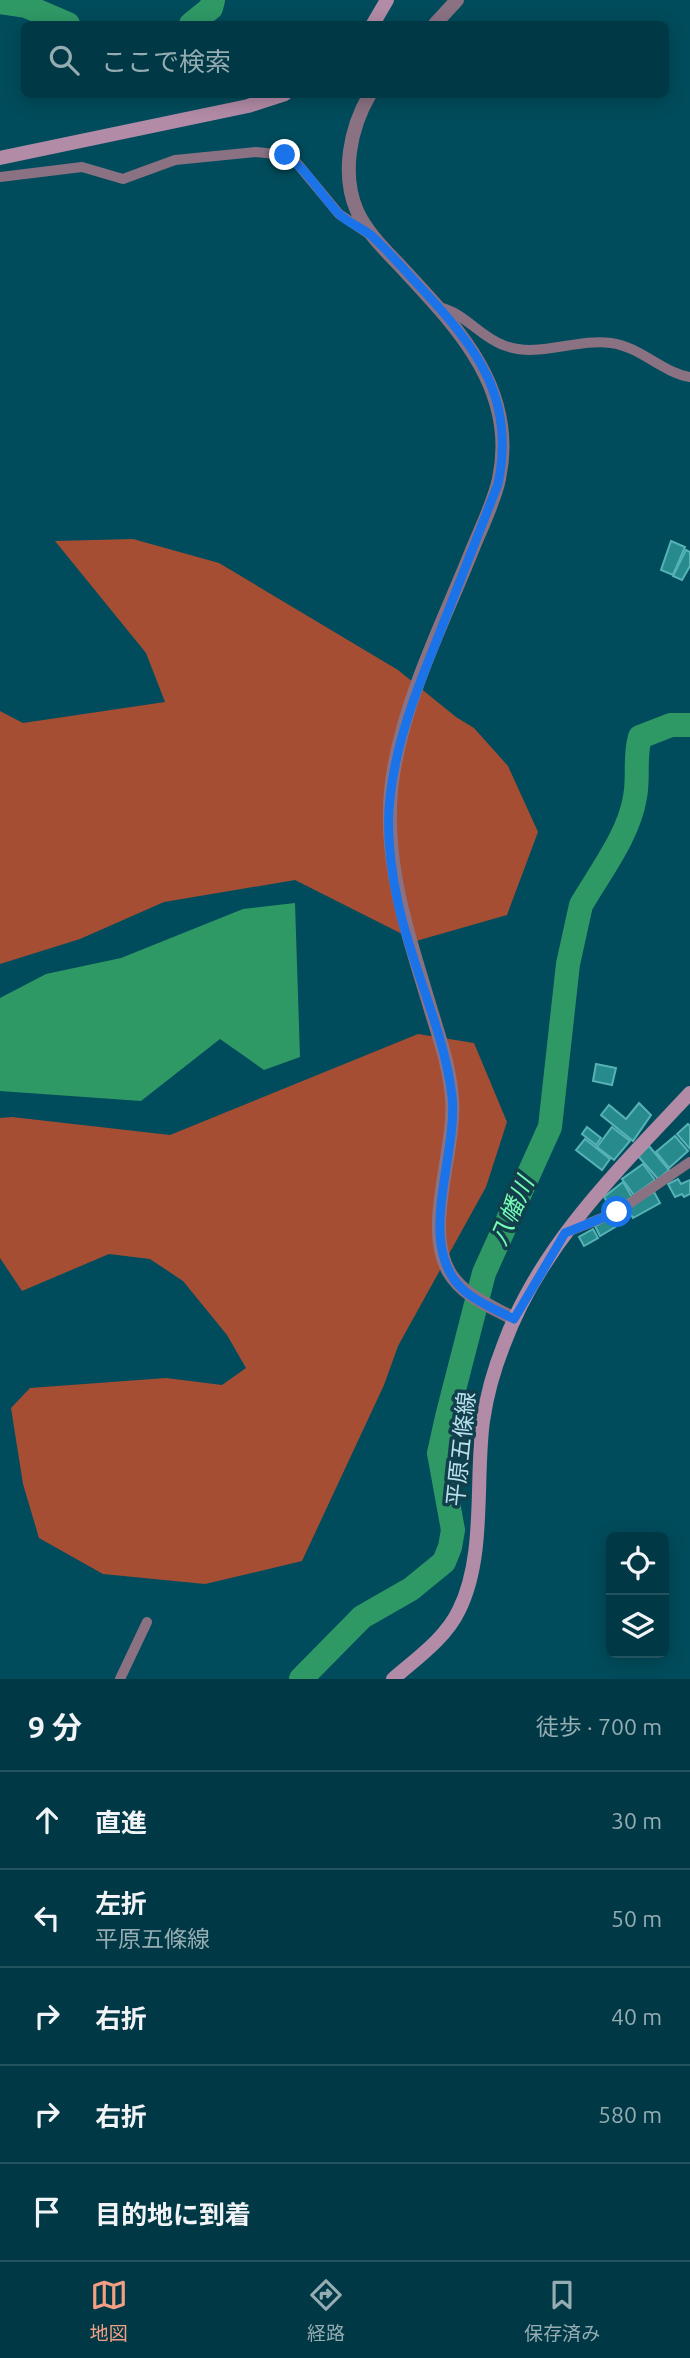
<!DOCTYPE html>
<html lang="ja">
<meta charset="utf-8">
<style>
:root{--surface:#003945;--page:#0e4450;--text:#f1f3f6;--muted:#95acb3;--line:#22535e;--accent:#f39f85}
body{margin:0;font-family:Ubuntu,"Noto Sans JP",sans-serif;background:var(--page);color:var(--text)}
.controls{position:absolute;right:21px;bottom:21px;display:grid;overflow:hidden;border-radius:10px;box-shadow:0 4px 18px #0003}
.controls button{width:63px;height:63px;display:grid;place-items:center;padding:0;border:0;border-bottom:2px solid var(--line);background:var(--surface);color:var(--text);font:35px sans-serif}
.stop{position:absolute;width:21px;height:21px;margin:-16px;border:5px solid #1a73e8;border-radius:50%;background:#fff}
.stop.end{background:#1a73e8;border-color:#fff;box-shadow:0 2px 7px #0008}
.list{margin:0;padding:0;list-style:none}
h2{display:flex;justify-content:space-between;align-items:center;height:91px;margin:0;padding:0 28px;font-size:30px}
h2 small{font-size:23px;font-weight:400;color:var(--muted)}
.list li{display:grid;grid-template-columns:46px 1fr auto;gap:21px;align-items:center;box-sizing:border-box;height:98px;padding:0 28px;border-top:2px solid var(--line)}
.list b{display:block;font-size:26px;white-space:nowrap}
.list p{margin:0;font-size:23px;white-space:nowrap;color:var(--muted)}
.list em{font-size:23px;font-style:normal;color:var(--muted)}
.icon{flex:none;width:38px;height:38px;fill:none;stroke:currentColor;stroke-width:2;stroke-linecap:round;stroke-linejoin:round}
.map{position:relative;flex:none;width:690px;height:1679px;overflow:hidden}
.search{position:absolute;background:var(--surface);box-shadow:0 4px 18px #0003;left:21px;right:21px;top:21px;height:77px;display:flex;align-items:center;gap:18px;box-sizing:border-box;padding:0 24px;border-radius:10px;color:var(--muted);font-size:26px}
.sheet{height:581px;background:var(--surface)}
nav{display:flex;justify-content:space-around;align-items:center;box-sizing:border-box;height:98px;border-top:2px solid var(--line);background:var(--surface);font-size:19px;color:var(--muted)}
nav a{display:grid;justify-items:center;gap:4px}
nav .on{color:var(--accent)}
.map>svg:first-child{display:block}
.forest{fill:#a64e33}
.water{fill:#2f9966}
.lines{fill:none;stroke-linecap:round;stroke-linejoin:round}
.river{stroke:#2f9966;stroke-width:24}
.building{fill:#278a8d;stroke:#56b2b5;stroke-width:2}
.minor{stroke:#8b7283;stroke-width:10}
.tertiary{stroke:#8b7283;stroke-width:14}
.secondary{stroke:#b28ba6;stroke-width:14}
.route{stroke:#1a73e8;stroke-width:9}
.labels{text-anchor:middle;stroke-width:7;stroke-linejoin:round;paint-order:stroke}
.street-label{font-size:23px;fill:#b8dfeb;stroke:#113f4b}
.water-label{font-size:24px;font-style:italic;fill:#77fbb5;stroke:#113f4b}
</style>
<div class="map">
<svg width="690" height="1679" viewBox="0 0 690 1679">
<rect width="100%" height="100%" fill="#004c5c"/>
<g class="forest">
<polygon points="133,539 219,563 398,670 456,717 474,728 508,766 538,832 507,915 416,941 295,880 164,902 80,939 0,964 0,711 23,723 165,702 146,653 55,541"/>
<polygon points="418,1034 474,1043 507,1122 486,1187 398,1346 384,1385 302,1561 205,1584 103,1574 39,1538 23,1484 11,1408 30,1388 166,1378 222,1385 246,1368 227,1335 183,1281 150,1259 109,1254 22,1291 0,1258 0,1118 12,1117 170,1135"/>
</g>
<polygon class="water" points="295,903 300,1057 264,1070 220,1039 141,1101 0,1091 0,998 46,974 121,958 243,909"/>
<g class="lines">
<g class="river">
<polyline points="0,2 26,6 68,24"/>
<polyline points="191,24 211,8 213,0"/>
<path d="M301,1679l61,-62 49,-28 33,-27 6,-15 3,-17 -14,-77 8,-36 37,-144 66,-146 18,-163 13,-59c19,-33 48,-70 54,-108 4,-20 -1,-40 5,-60l31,-12h19"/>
</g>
</g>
<g class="building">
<polygon points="671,541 685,547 673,575 661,570"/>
<polygon points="686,550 690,552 690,566 682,580 673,576"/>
<polygon points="596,1064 616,1068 612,1085 593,1081"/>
<polygon points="639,1103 651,1115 633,1141 601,1115 609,1105 626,1119"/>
<polygon points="688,1124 690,1126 690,1149 677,1134"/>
<polygon points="587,1127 601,1138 596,1145 582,1134"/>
<polygon points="612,1127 630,1141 614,1160 597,1147"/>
<polygon points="675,1136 688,1151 669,1168 656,1152"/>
<polygon points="585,1139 610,1159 602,1170 576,1150"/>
<polygon points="649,1146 669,1170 658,1179 638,1156"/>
<polygon points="643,1164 655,1180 634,1195 622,1179"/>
<polygon points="678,1179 681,1184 690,1180 690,1194 684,1197 682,1194 675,1197 668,1184"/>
<polygon points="623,1182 632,1197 612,1209 604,1197"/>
<polygon points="654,1192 660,1203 633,1218 627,1208"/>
<polygon points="612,1217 617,1226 600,1236 595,1226"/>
<polygon points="593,1229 598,1238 584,1246 579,1237"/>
</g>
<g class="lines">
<g class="minor">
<polyline points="0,177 82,167 123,179 175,160 256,152 285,155 296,162 339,214 369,234"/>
<path d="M438,307c26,5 41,29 65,38 34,14 73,-7 108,-2 30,4 50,29 79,34"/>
<polyline points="567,1232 617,1212 690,1162"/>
<polyline points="120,1679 147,1622"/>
</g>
<g class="tertiary">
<polyline points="435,24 457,0"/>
<path d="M370,94c-20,34 -29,80 -13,117 10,22 29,40 46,58 55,59 115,121 96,210 -5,23 -17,47 -26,69 -28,70 -64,141 -78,215 -17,85 11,164 35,244 9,30 20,60 22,92 4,52 -29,128 -3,173 14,24 42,34 65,47"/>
</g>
<g class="secondary">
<polyline points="373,24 387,0"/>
<polyline points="0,158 248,106 285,94"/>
<path d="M393,1679c23,-20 53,-41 66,-69 27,-54 16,-130 24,-189 4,-27 11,-52 21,-77 37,-100 115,-175 186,-251"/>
</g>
</g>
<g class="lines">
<path class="route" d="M285,155c23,15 35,39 54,59 10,10 25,14 35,24 17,16 32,34 48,51 55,59 94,110 76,195 -20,51 -40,102 -60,153 -21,52 -42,104 -48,161 -4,34 1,72 8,105 14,65 46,127 54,193 7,59 -40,154 15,197 14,11 32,18 47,26l51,-86 52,-21"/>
</g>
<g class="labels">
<g class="street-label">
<text transform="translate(461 1449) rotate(-84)" y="8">平原五條線</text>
</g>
<g class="water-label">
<text transform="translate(512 1211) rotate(-66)" y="8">八幡川</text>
</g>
</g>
</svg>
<div class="controls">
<button><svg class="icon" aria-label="locate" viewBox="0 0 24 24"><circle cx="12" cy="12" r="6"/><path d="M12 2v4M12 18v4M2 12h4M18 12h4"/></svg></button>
<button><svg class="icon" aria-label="layers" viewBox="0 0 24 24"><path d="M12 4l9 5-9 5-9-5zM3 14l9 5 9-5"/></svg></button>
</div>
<div class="stop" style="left:617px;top:1212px"></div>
<div class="stop end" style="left:285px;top:155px"></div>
<div class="search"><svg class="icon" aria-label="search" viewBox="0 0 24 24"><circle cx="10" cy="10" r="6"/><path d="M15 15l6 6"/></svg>ここで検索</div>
</div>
<section class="sheet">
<h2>9 分<small>徒歩 · 700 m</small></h2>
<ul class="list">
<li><svg class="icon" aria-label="ahead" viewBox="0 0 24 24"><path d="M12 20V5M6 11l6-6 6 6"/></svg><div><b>直進</b></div><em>30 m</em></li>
<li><svg class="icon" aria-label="left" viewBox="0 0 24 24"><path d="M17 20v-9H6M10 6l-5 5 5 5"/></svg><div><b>左折</b><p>平原五條線</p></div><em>50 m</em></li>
<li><svg class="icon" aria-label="right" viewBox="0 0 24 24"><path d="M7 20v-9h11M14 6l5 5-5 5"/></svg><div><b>右折</b></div><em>40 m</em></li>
<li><svg class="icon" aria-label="right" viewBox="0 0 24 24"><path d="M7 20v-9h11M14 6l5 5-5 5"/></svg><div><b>右折</b></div><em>580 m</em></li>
<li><svg class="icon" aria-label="arrive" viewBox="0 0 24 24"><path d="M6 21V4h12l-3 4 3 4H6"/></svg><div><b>目的地に到着</b></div></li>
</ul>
</section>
<nav>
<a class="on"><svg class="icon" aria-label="map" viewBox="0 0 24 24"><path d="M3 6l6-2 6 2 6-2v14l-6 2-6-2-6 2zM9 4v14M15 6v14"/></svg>地図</a>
<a><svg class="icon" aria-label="directions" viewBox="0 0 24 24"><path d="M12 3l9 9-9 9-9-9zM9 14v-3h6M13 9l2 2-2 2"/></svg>経路</a>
<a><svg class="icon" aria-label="saved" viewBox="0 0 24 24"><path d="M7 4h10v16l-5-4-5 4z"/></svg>保存済み</a>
</nav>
